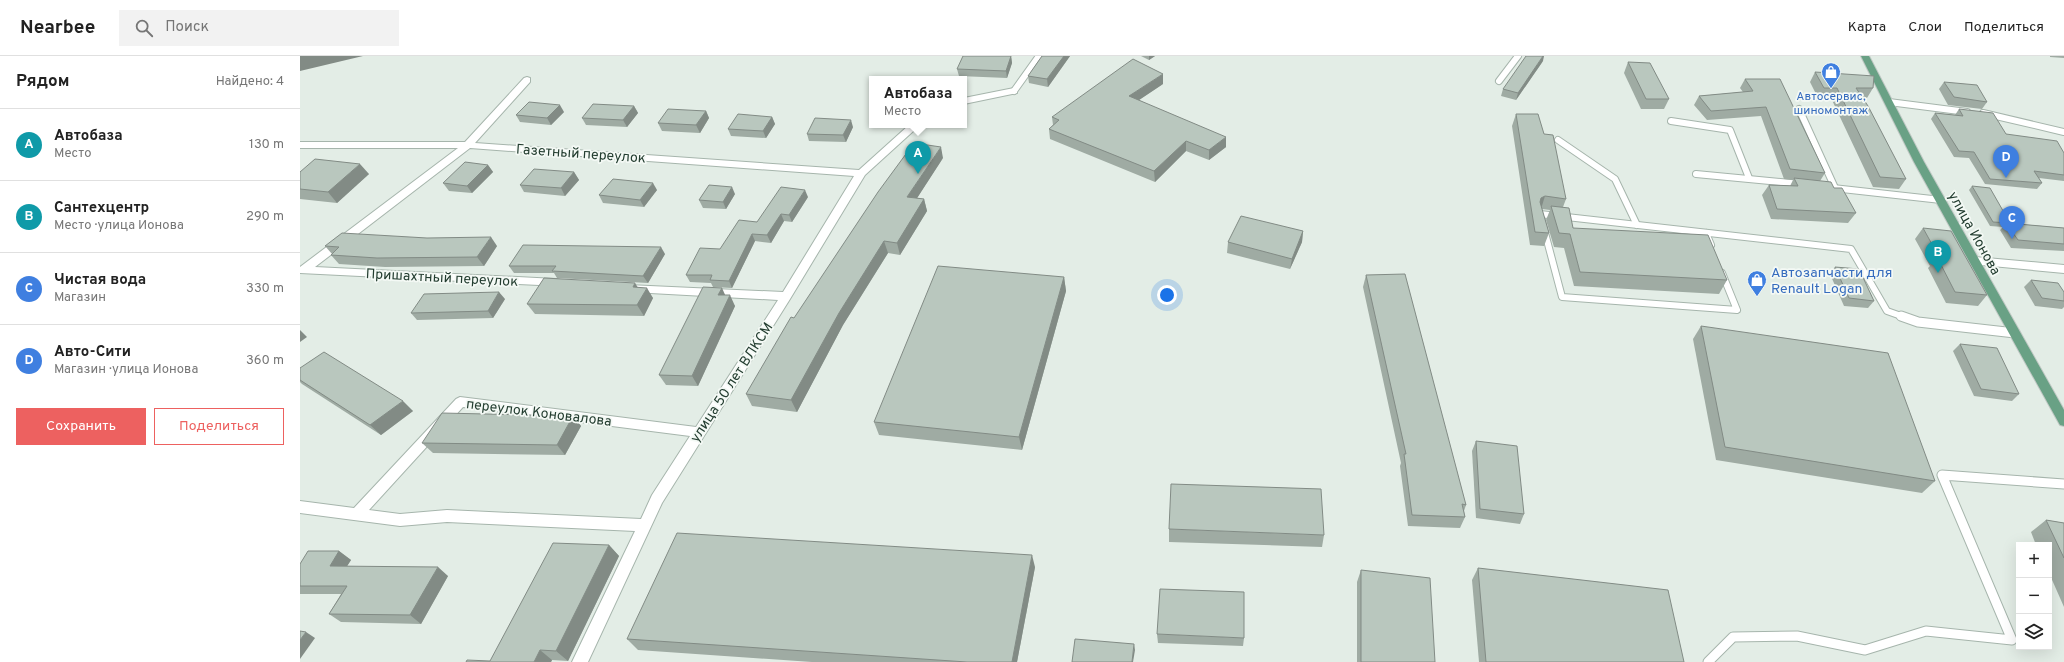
<!DOCTYPE html>
<html lang="ru">
<meta charset="utf-8">
<style>
:root{--surface:#fff;--page:#f2f2f2;--text:#222;--muted:#767676;--line:#e0e0e0;--accent:#ed6160}
body{margin:0;font-family:Overpass,sans-serif;background:var(--page);color:var(--text)}
.controls{position:absolute;right:12px;bottom:12px;display:grid;overflow:hidden;border-radius:0px;box-shadow:0 4px 16px #0002}
.controls button{width:36px;height:36px;display:grid;place-items:center;padding:0;border:0;border-bottom:1px solid var(--line);background:var(--surface);color:var(--text);font:20px sans-serif}
.you{position:absolute;left:867px;top:239px;width:14px;height:14px;margin:-10px;border:3px solid #fff;border-radius:50%;background:#1a73e8;box-shadow:0 0 0 6px #1a73e833}
.badge{display:grid;place-items:center;width:26px;height:26px;border-radius:50%;background:var(--accent);color:#fff;font-size:13px;font-weight:700}
.pin{position:absolute;translate:-50% -33px;filter:drop-shadow(0 1px 2px #0008)}
.pin::after{content:'';position:absolute;top:21px;width:14px;height:12px;background:inherit;clip-path:polygon(0 0,100% 0,50% 100%)}
.popup{position:absolute;left:569px;top:20px;width:98px;height:52px;box-sizing:border-box;display:grid;place-content:center;border-radius:0px;background:var(--surface);filter:drop-shadow(0 1px 3px #0005);font-size:13px;white-space:nowrap;color:var(--muted)}
.popup b{font-size:15px;color:var(--text)}
.popup::after{content:'';position:absolute;left:50%;top:100%;margin-left:-8px;border:8px solid transparent;border-top-color:var(--surface)}
.list{margin:0;padding:0;list-style:none}
h2{display:flex;justify-content:space-between;align-items:center;height:52px;margin:0;padding:0 16px;font-size:17px}
h2 small{font-size:13px;font-weight:400;color:var(--muted)}
.list li{display:grid;grid-template-columns:26px 1fr auto;gap:12px;align-items:center;box-sizing:border-box;height:72px;padding:0 16px;border-top:1px solid var(--line)}
.list b{display:block;font-size:15px;white-space:nowrap}
.list p{margin:0;font-size:13px;white-space:nowrap;color:var(--muted)}
.list em{font-size:13px;font-style:normal;color:var(--muted)}
.actions{display:flex;gap:8px;padding:12px 16px}
.actions a{flex:1;padding:9px 0;border:1px solid var(--accent);border-radius:0px;text-align:center;font-size:14px;color:var(--accent)}
.actions .main{background:var(--accent);color:#fff}
.icon{flex:none;width:22px;height:22px;fill:none;stroke:currentColor;stroke-width:2;stroke-linecap:round;stroke-linejoin:round}
.map{position:relative;flex:none;width:1764px;height:606px;overflow:hidden}
header{display:flex;align-items:center;gap:24px;box-sizing:border-box;height:56px;padding:0 20px;background:var(--surface);border-bottom:1px solid var(--line)}
header strong{font-size:19px}
nav{display:flex;gap:22px;margin-inline-start:auto;font-size:14px}
.search{width:280px;height:36px;background:var(--page);display:flex;align-items:center;gap:10px;box-sizing:border-box;padding:0 14px;border-radius:0px;color:var(--muted);font-size:15px}
main{display:flex}
aside{flex:1;background:var(--surface)}
.map>svg:first-child{display:block}
.lines{fill:none;stroke-linecap:round;stroke-linejoin:round}
.service-far1-casing{stroke:#a6b5ac;stroke-width:8}
.service-casing{stroke:#a6b5ac;stroke-width:11}
.minor-casing{stroke:#a6b5ac;stroke-width:2}
.primary-casing{stroke:#c1c9c5;stroke-width:2}
.service-far1{stroke:#fff;stroke-width:6}
.service{stroke:#fff;stroke-width:9}
.minor{fill:#fff;fill-rule:evenodd}
.primary{fill:#69a185;fill-rule:evenodd}
.wall{fill:#9faba3}
.shaded-wall{fill:#828b85}
.building{fill:#b9c7be;stroke:#828b85}
.labels{text-anchor:middle;stroke-width:3.5;stroke-linejoin:round;paint-order:stroke}
.far-shop-label{font-size:12px;fill:#366cbe;stroke:#f4f9f5}
.street-label{font-size:14px;fill:#233d30;stroke:#f4f9f5}
.shop-label{font-size:14px;fill:#366cbe;stroke:#f4f9f5;text-anchor:start}
</style>
<header>
<strong>Nearbee</strong>
<div class="search"><svg class="icon" aria-label="search" viewBox="0 0 24 24"><circle cx="10" cy="10" r="6"/><path d="M15 15l6 6"/></svg>Поиск</div>
<nav><a>Карта</a><a>Слои</a><a>Поделиться</a></nav>
</header>
<main>
<aside>
<h2>Рядом<small>Найдено: 4</small></h2>
<ul class="list">
<li><span class="badge" style="background:#0f9aa8">A</span><div><b>Автобаза</b><p>Место</p></div><em>130 m</em></li>
<li><span class="badge" style="background:#0f9aa8">B</span><div><b>Сантехцентр</b><p>Место · улица Ионова</p></div><em>290 m</em></li>
<li><span class="badge" style="background:#3f7fe0">C</span><div><b>Чистая вода</b><p>Магазин</p></div><em>330 m</em></li>
<li><span class="badge" style="background:#3f7fe0">D</span><div><b>Авто-Сити</b><p>Магазин · улица Ионова</p></div><em>360 m</em></li>
</ul>
<div class="actions"><a class="main">Сохранить</a><a>Поделиться</a></div>
</aside>
<div class="map">
<svg width="1764" height="606" viewBox="0 0 1764 606">
<rect width="100%" height="100%" fill="#e3ede6"/>
<g class="lines">
<defs>
<g id="service-far1">
<polyline points="1199,25 1218,0"/>
<polyline points="714,35 739,0"/>
<polyline points="1589,46 1667,56"/>
<polyline points="1499,53 1535,132"/>
<polyline points="1683,57 1764,76"/>
<polyline points="1371,65 1430,74 1449,122"/>
<polyline points="1258,84 1315,123 1337,169"/>
<polyline points="1396,118 1501,128"/>
<polyline points="1524,131 1641,144"/>
<polyline points="1406,177 1411,189"/>
<polyline points="1422,217 1437,254 1262,241 1240,158 1551,193 1587,255 1604,261"/>
</g>
<g id="service">
<polyline points="1601,260 1618,266 1715,277"/>
<polyline points="1408,606 1433,581 1497,580 1565,594 1626,575 1712,584 1642,419 1764,428"/>
</g>
<g id="minor">
<path d="M227,21l3,1v4l-55,61 384,27 50,-45h11l-55,50 -75,124 -128,204 -74,159h-16l63,-131 -188,-9 -47,4 -100,-13v-12l54,7 102,-109 4,-2 236,30 82,-127 -146,-8 -4,-1 -2,-3 2,-3 155,7 71,-116 -384,-28 -155,119 241,12 4,1 2,3 -2,3 -260,-13v-6l158,-119h-158v-6h165l59,-64zM163,351l227,29 -38,59 -11,24 -194,-9 -47,4 -31,-4z"/>
<polygon points="714,32 717,33 717,37 664,48 664,42"/>
<polygon points="1675,201 1764,209 1764,217 1671,208 1670,205"/>
</g>
<polygon id="primary" points="1561,0 1569,0 1624,106 1764,354 1764,370 1760,369 1614,106"/>
</defs>
<use href="#service-far1" class="service-far1-casing"/>
<use href="#service" class="service-casing"/>
<use href="#minor" class="minor-casing"/>
<use href="#primary" class="primary-casing"/>
<use href="#service-far1" class="service-far1"/>
<use href="#service" class="service"/>
<use href="#minor" class="minor"/>
<use href="#primary" class="primary"/>
</g>
<g class="wall">
<polygon points="711,0 712,7 707,22 659,20 657,13"/>
<polygon points="742,0 770,0 748,31 729,27 728,20"/>
<polygon points="841,0 855,0 849,4"/>
<polygon points="1750,0 1764,0 1764,2 1750,1"/>
<polygon points="1243,5 1216,44 1201,40 1203,33"/>
<polygon points="1328,6 1369,43 1364,53 1341,53 1324,17"/>
<polygon points="1515,16 1573,32 1567,42 1563,42 1606,123 1599,133 1573,131 1531,42 1518,42 1510,26"/>
<polygon points="1445,23 1525,117 1520,125 1534,132 1556,157 1548,167 1471,163 1462,139 1469,129 1490,130 1493,124 1484,123 1461,60 1407,64 1394,49 1399,40 1443,36 1440,32"/>
<polygon points="1644,26 1687,46 1682,53 1648,49 1639,33"/>
<polygon points="863,28 839,44 926,91 909,104 886,95 855,126 750,83 749,73 753,69 752,61"/>
<polygon points="334,50 338,57 327,71 286,69 282,62"/>
<polygon points="1659,53 1706,78 1764,97 1764,125 1739,122 1742,127 1737,133 1685,128 1669,102 1654,101 1631,63 1635,57 1655,59"/>
<polygon points="406,55 409,62 400,77 362,75 358,67"/>
<polygon points="264,56 251,69 220,66 216,59"/>
<polygon points="1216,58 1266,143 1263,151 1273,172 1427,224 1419,238 1274,230 1264,192 1254,191 1246,164 1250,154 1242,153 1249,177 1244,190 1230,189 1212,70"/>
<polygon points="472,61 475,68 466,82 431,80 428,73"/>
<polygon points="553,71 546,86 509,85 507,78"/>
<polygon points="643,102 617,142 624,143 627,155 600,199 588,197 543,269 497,356 452,350 446,338"/>
<polygon points="188,109 193,116 172,137 149,135 143,127"/>
<polygon points="0,116 69,118 37,147 0,143"/>
<polygon points="274,116 279,124 265,140 224,136 220,129"/>
<polygon points="1672,130 1710,167 1764,172 1764,195 1711,192 1700,174 1703,171 1690,170 1669,134"/>
<polygon points="357,134 344,151 303,147 299,139"/>
<polygon points="435,138 426,153 403,152 399,144"/>
<polygon points="508,141 492,166 484,165 471,187 455,185 432,232 413,231 411,227 390,226 386,219 457,166"/>
<polygon points="1623,172 1687,239 1678,250 1646,247 1628,212 1630,210 1615,183"/>
<polygon points="1003,175 1002,186 990,213 927,197 928,186"/>
<polygon points="25,190 197,190 184,210 85,211 39,208 31,199 32,198"/>
<polygon points="365,198 348,227 257,222 254,217 214,217 209,210"/>
<polygon points="1535,211 1574,245 1568,252 1544,250 1530,218"/>
<polygon points="1066,219 1166,449 1164,455 1165,461 1160,472 1108,470 1100,410 1101,407 1063,231"/>
<polygon points="764,221 766,235 722,394 579,379 574,366"/>
<polygon points="1731,224 1764,236 1764,251 1762,253 1735,250 1724,231"/>
<polygon points="338,231 353,242 344,260 235,258 227,248"/>
<polygon points="425,239 435,250 398,330 366,329 359,319"/>
<polygon points="205,243 193,262 117,264 111,257"/>
<polygon points="1401,270 1635,425 1622,437 1416,404 1393,283"/>
<polygon points="1660,288 1719,338 1712,345 1674,340 1653,295"/>
<polygon points="0,312 113,355 81,379 2,328 0,326"/>
<polygon points="273,360 281,370 265,399 133,397 122,387"/>
<polygon points="1176,385 1224,458 1220,468 1176,462 1172,395"/>
<polygon points="1746,464 1764,467 1764,551 1749,517 1749,489 1736,489 1731,476"/>
<polygon points="869,473 1024,479 1022,491 869,486"/>
<polygon points="309,489 319,500 268,605 252,604 251,606 166,606 190,605"/>
<polygon points="39,495 51,504 47,510 148,520 121,568 41,566 29,558 41,538 0,538 0,508"/>
<polygon points="735,511 717,606 512,606 338,594 327,583"/>
<polygon points="1178,512 1384,606 1179,606 1172,524"/>
<polygon points="1061,514 1135,606 1057,606 1057,526"/>
<polygon points="857,578 944,582 943,590 858,587"/>
</g>
<g class="shaded-wall">
<polygon points="0,0 63,0 0,15"/>
<polygon points="711,0 712,7 707,22 706,15"/>
<polygon points="764,0 770,0 748,31 747,23"/>
<polygon points="849,0 855,0 849,4"/>
<polygon points="1243,0 1244,0 1243,5 1216,44 1218,37"/>
<polygon points="863,18 863,28 830,50 829,40"/>
<polygon points="260,49 264,56 251,69 247,62"/>
<polygon points="334,50 338,57 327,71 323,64"/>
<polygon points="406,55 409,62 400,77 396,69"/>
<polygon points="472,61 475,68 466,82 463,75"/>
<polygon points="551,64 553,71 546,86 543,79"/>
<polygon points="926,81 926,91 909,104 909,94"/>
<polygon points="886,85 886,95 855,126 854,115"/>
<polygon points="641,91 643,102 610,153 607,141"/>
<polygon points="60,108 69,118 37,147 28,136"/>
<polygon points="188,109 193,116 172,137 167,130"/>
<polygon points="274,116 279,124 265,140 261,132"/>
<polygon points="353,127 357,134 344,151 340,144"/>
<polygon points="432,131 435,138 426,153 423,146"/>
<polygon points="505,134 508,141 492,166 489,159"/>
<polygon points="1245,140 1241,153 1237,155 1241,142"/>
<polygon points="624,143 627,155 600,199 597,187"/>
<polygon points="481,158 484,165 471,187 467,179"/>
<polygon points="1003,175 1002,186 990,213 992,203"/>
<polygon points="452,178 455,185 432,232 429,225"/>
<polygon points="191,181 197,190 184,210 177,201"/>
<polygon points="584,185 588,197 543,269 497,356 491,344 539,257"/>
<polygon points="361,191 365,198 348,227 343,220"/>
<polygon points="764,221 766,235 722,394 719,381"/>
<polygon points="335,227 342,238 333,231"/>
<polygon points="347,232 353,242 344,260 337,249"/>
<polygon points="422,232 427,243 418,239"/>
<polygon points="199,236 205,243 193,262 188,255"/>
<polygon points="430,239 435,250 398,330 392,320"/>
<polygon points="0,274 7,281 0,286"/>
<polygon points="103,345 113,355 81,379 70,369"/>
<polygon points="273,360 281,370 265,399 257,389"/>
<polygon points="309,489 319,500 268,605 256,595"/>
<polygon points="39,495 51,504 42,518 30,510"/>
<polygon points="732,499 735,511 717,606 712,606"/>
<polygon points="138,511 148,520 121,568 110,559"/>
<polygon points="6,576 15,582 0,603 0,584"/>
<polygon points="834,588 835,594 833,606 832,606"/>
<polygon points="240,594 252,604 251,606 234,606"/>
</g>
<g class="building">
<polygon points="663,0 711,0 706,15 657,13"/>
<polygon points="742,0 764,0 747,23 728,20"/>
<polygon points="1226,0 1243,0 1218,37 1203,33"/>
<polygon points="833,3 863,18 829,40 926,81 909,94 886,85 854,115 749,73 759,64 752,61"/>
<polygon points="1328,6 1350,7 1369,43 1346,43"/>
<polygon points="1515,16 1574,20 1573,32 1556,32 1568,50 1606,123 1580,121 1537,32 1524,32"/>
<polygon points="1445,23 1480,23 1525,117 1490,113 1466,51 1411,55 1399,40 1453,35"/>
<polygon points="1644,26 1677,29 1687,46 1654,41"/>
<polygon points="229,46 260,49 247,62 216,59"/>
<polygon points="293,48 334,50 323,64 282,62"/>
<polygon points="368,53 406,55 396,69 358,67"/>
<polygon points="1659,53 1693,57 1706,78 1757,85 1764,97 1764,119 1734,115 1742,127 1690,123 1674,96 1659,95 1635,57 1663,60"/>
<polygon points="438,58 472,61 463,75 428,73"/>
<polygon points="1216,58 1238,58 1244,78 1253,79 1266,143 1245,140 1241,142 1240,146 1249,177 1235,176"/>
<polygon points="515,62 551,64 543,79 507,78"/>
<polygon points="614,87 641,91 607,141 624,143 597,187 584,185 539,257 491,344 446,338 491,261 494,262 578,136"/>
<polygon points="15,103 60,108 28,136 0,133 0,116"/>
<polygon points="165,106 188,109 167,130 143,127"/>
<polygon points="234,113 274,116 261,132 220,129"/>
<polygon points="1494,122 1531,126 1534,132 1542,132 1556,157 1477,153 1469,129 1498,130"/>
<polygon points="313,123 353,127 340,144 299,139"/>
<polygon points="409,129 432,131 423,146 399,144"/>
<polygon points="1672,130 1690,132 1710,167 1693,166"/>
<polygon points="481,131 505,134 489,159 481,158 467,179 452,178 429,225 410,224 412,219 386,219 400,192 420,193 439,164 457,166"/>
<polygon points="1251,150 1269,152 1273,172 1408,179 1427,224 1280,216 1270,178 1259,177"/>
<polygon points="941,160 1003,175 992,203 928,186"/>
<polygon points="1706,167 1764,172 1764,188 1718,184"/>
<polygon points="1623,172 1651,175 1687,239 1655,236 1637,201 1639,201"/>
<polygon points="42,177 127,182 191,181 177,201 77,202 31,199 39,191 25,190"/>
<polygon points="223,189 361,191 343,220 252,215 256,210 209,210"/>
<polygon points="638,210 764,221 719,381 574,366"/>
<polygon points="1535,211 1559,213 1574,245 1549,242"/>
<polygon points="1105,218 1166,449 1162,448 1165,461 1112,459 1104,398 1106,398 1066,219"/>
<polygon points="244,222 335,227 333,231 347,232 337,249 227,248"/>
<polygon points="1731,224 1758,227 1764,236 1764,245 1742,242"/>
<polygon points="403,231 422,232 418,239 430,239 392,320 359,319"/>
<polygon points="199,236 188,255 111,257 124,238"/>
<polygon points="1401,270 1588,297 1635,425 1425,391"/>
<polygon points="1660,288 1697,292 1719,338 1681,333"/>
<polygon points="24,296 103,345 70,369 0,324 0,312"/>
<polygon points="142,357 273,360 257,389 122,387"/>
<polygon points="1176,385 1217,390 1224,458 1180,453"/>
<polygon points="871,428 1021,433 1024,479 869,473"/>
<polygon points="1746,464 1764,467 1764,502"/>
<polygon points="377,477 732,499 712,606 667,606 327,583"/>
<polygon points="253,487 309,489 256,595 240,594 234,606 166,606 167,604 190,605"/>
<polygon points="8,495 39,495 30,510 138,511 110,559 29,558 47,530 0,530 0,508"/>
<polygon points="1178,512 1368,534 1384,606 1186,606"/>
<polygon points="1061,514 1130,522 1135,606 1061,606"/>
<polygon points="860,533 944,536 944,582 857,578"/>
<polygon points="0,575 6,576 0,584"/>
<polygon points="775,583 834,588 832,606 772,606"/>
</g>
<defs>
<symbol id="shop-pin" viewBox="-11 -11 22 30"><path d="M0 17L-7.5 6A9.5 9.5 0 1 1 7.5 6Z" fill="#3f7fe0" stroke="#f4f9f5"/><path d="M-5-2.5h2.3a2.7 3.5 0 0 1 5.4 0H5L5.5 6h-11ZM-1.5-2.5h3a1.5 2.3 0 0 0-3 0Z" fill="#fff"/></symbol>
</defs>
<g fill-rule="evenodd">
<use href="#shop-pin" x="1520" y="5" width="22" height="30"/>
<use href="#shop-pin" x="1446" y="213" width="22" height="30"/>
</g>
<g class="labels">
<g class="far-shop-label">
<text x="1531" y="44">Автосервис,<tspan x="1531" dy="14">шиномонтаж</tspan></text>
</g>
<g class="street-label">
<text transform="translate(281 97) rotate(4)" y="5">Газетный переулок</text>
<text transform="translate(1675 177) rotate(61)" y="5">улица Ионова</text>
<text transform="translate(142 221) rotate(3)" y="5">Пришахтный переулок</text>
<text transform="translate(431 326) rotate(-57)" y="5">улица 50 лет ВЛКСМ</text>
<text transform="translate(239 356) rotate(7)" y="5">переулок Коновалова</text>
</g>
<g class="shop-label">
<text x="1471" y="221">Автозапчасти для<tspan x="1471" dy="16">Renault Logan</tspan></text>
</g>
</g>
</svg>
<div class="controls">
<button>+</button>
<button>−</button>
<button><svg class="icon" aria-label="layers" viewBox="0 0 24 24"><path d="M12 4l9 5-9 5-9-5zM3 14l9 5 9-5"/></svg></button>
</div>
<div class="you"></div>
<div class="pin badge" style="left:618px;top:118px;background:#0f9aa8">A</div>
<div class="popup"><b>Автобаза</b>Место</div>
<div class="pin badge" style="left:1638px;top:217px;background:#0f9aa8">B</div>
<div class="pin badge" style="left:1712px;top:183px;background:#3f7fe0">C</div>
<div class="pin badge" style="left:1706px;top:122px;background:#3f7fe0">D</div>
</div>
</main>
